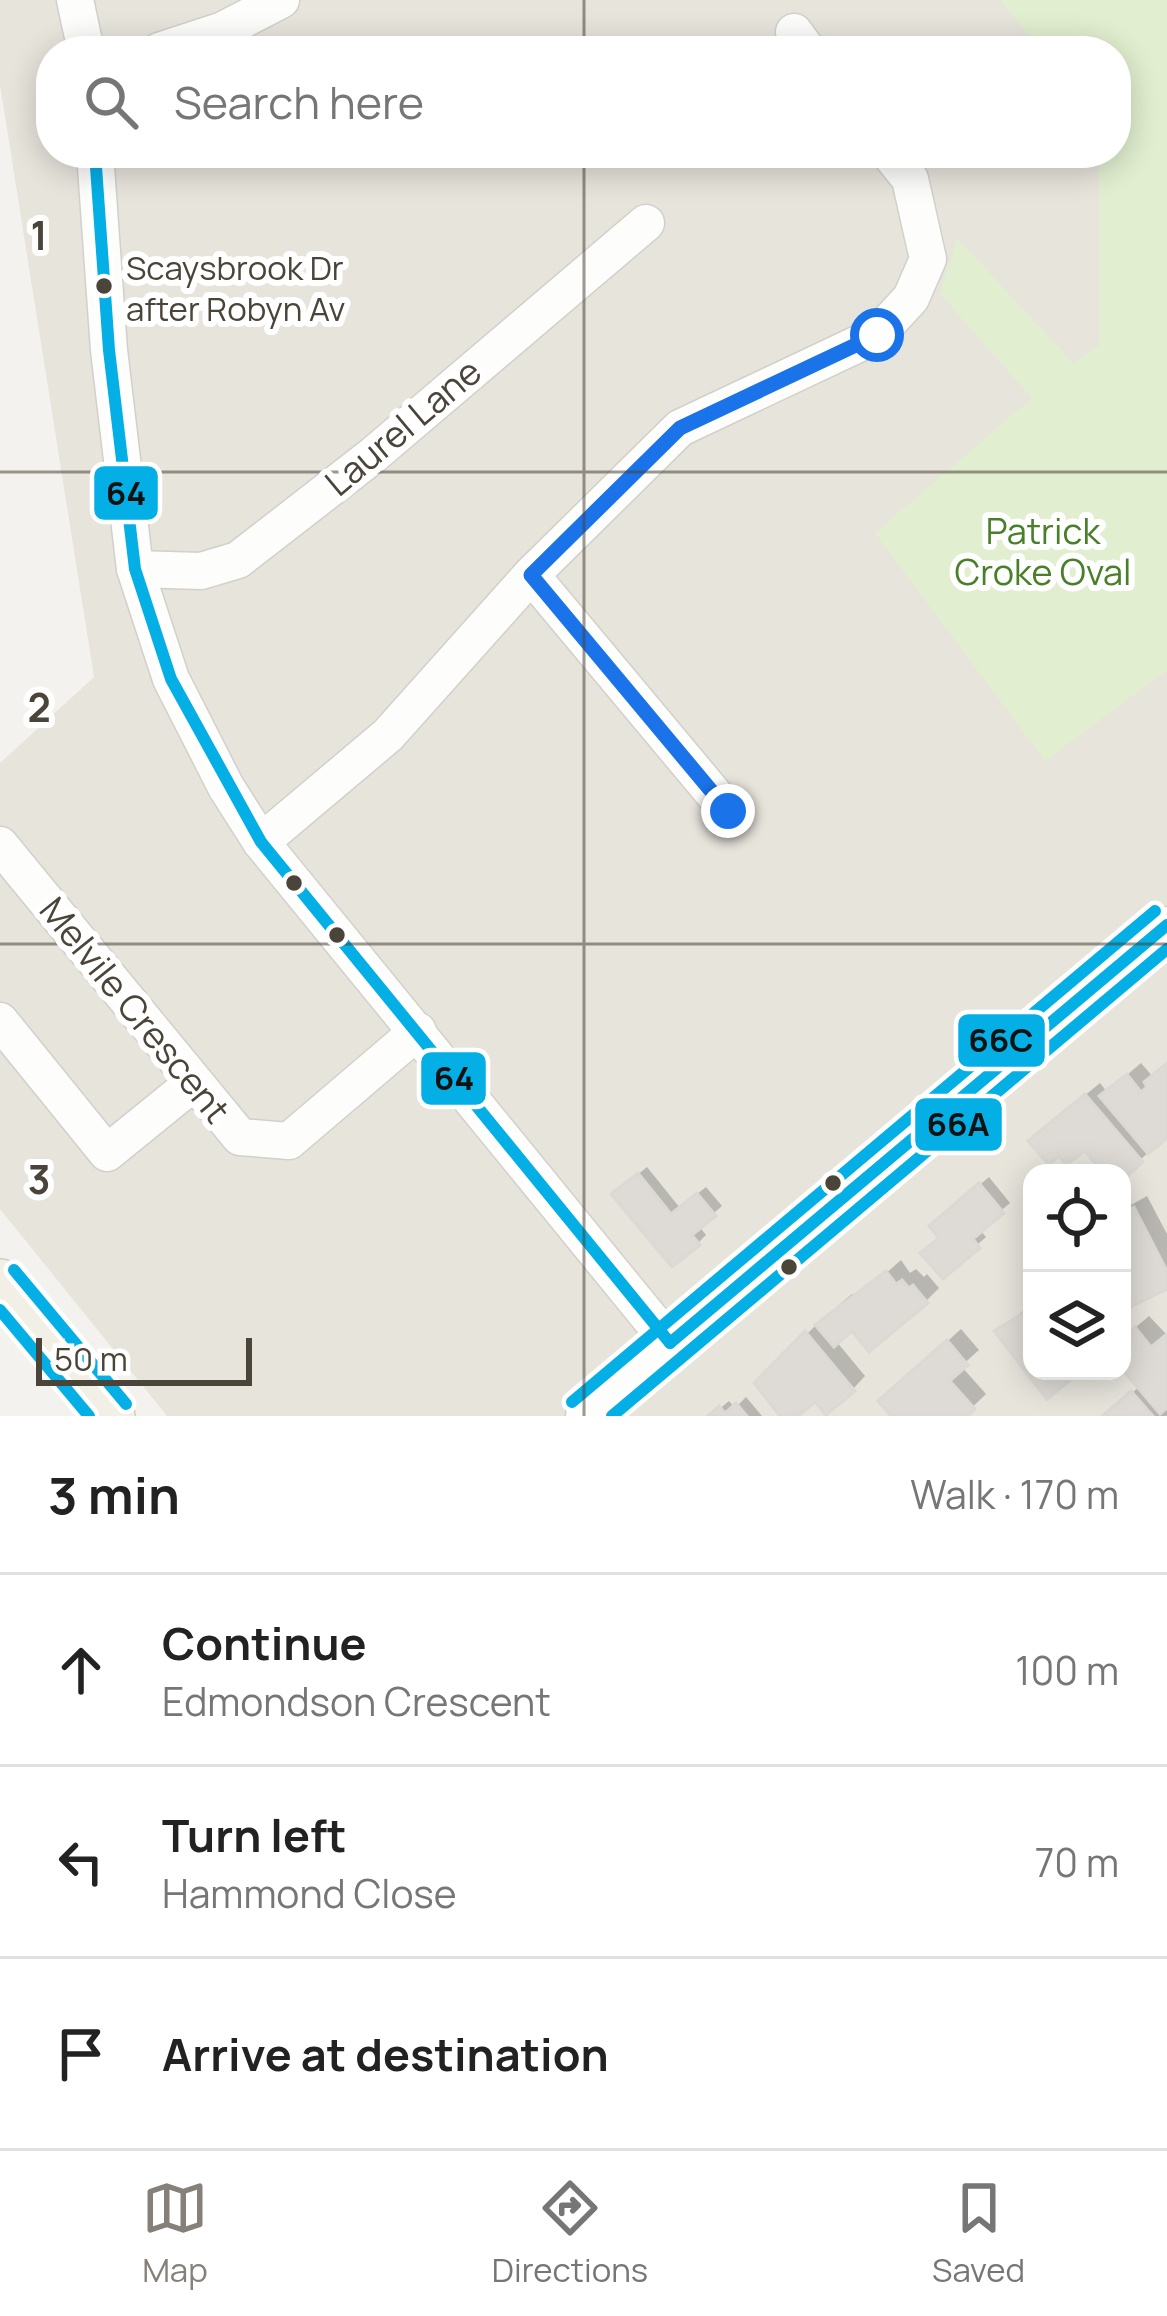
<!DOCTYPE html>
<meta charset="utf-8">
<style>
:root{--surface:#fff;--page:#f6f6f6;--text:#222;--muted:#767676;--line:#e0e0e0;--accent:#868178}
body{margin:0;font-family:Manrope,sans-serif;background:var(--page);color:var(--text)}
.controls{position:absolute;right:36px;bottom:36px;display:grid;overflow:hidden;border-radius:24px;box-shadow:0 6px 30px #0003}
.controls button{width:108px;height:108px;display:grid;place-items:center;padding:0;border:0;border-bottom:3px solid var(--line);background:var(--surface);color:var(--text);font:60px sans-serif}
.scale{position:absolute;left:36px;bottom:30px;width:216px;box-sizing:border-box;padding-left:12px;border:6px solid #4b4439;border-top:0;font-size:33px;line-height:42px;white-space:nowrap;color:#4b4439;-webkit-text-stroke:9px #fff;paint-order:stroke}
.stop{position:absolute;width:36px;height:36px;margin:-27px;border:9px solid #1a73e8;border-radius:50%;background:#fff}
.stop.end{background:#1a73e8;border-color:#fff;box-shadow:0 3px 12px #0008}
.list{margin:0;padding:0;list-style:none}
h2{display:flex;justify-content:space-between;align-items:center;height:156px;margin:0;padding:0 48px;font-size:51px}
h2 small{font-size:39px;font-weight:400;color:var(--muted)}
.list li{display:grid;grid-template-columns:78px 1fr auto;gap:36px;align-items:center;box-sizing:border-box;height:192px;padding:0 48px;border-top:3px solid var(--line)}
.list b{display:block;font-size:45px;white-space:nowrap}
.list p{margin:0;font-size:39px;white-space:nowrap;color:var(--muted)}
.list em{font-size:39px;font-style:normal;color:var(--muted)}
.icon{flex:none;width:66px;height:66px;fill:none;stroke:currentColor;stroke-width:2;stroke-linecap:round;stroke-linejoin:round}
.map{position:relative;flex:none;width:1167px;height:1416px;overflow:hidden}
.search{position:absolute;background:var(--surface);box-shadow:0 6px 30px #0003;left:36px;right:36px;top:36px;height:132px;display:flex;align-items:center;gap:30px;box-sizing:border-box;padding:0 42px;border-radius:48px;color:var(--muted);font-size:45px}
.sheet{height:732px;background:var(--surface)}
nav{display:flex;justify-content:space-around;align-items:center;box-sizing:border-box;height:168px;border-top:3px solid var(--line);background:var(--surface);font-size:33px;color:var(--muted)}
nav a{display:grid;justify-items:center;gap:6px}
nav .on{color:var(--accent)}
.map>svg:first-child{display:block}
.residential{fill:#e7e4dc;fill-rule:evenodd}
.green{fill:#e1eecf}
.shadow{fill:#0003}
.building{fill:#dedbd6;stroke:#dcd9d4;stroke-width:3}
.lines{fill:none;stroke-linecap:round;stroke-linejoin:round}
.minor-casing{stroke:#d2d0cb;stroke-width:39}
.major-casing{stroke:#d6cebb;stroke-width:48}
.minor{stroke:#fdfdfc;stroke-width:36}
.major{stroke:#f2efe6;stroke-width:45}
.bus-1-casing{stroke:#fff;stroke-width:21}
.bus-2-casing{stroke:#fff;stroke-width:21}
.bus-3-casing{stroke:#fff;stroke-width:21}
.bus-1{stroke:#04afe6;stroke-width:12}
.bus-2{stroke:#04afe6;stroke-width:12}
.bus-3{stroke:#04afe6;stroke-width:12}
.route{stroke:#1a73e8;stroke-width:15}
.grid{fill:none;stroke:#4b4439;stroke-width:3;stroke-opacity:0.55}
.bus-dot{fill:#4b4439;stroke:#fff;stroke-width:4.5}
.labels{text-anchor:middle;stroke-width:12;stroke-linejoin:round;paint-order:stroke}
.bus-label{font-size:33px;fill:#4b4439;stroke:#fff;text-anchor:start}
.street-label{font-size:36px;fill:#4b4439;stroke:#fff}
.park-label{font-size:36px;fill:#4a7f2a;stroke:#fff}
.grid-label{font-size:39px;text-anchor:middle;font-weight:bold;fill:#4b4439;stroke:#fff;stroke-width:12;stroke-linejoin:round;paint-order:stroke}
.line-badge{stroke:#fff;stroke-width:4.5}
.pale-badge-label{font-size:33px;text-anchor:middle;font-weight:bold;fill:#111}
</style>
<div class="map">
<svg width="1167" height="1416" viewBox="0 0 1167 1416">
<rect width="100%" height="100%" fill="#f4f2ee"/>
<path class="residential" d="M0,0h1167v1416h-1000l-167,-207v-446l94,-86 -94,-592zM51,51h1065v102h-1065zM1032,1173h90v198h-90z"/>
<polygon class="green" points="1000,0 1167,0 1167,670 1045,761 875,533 1032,398 940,294 957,238 1073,363 1099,346 1099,153 1116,153 1116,51 1042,51"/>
<g class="shadow">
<polygon points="1141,1063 1153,1077 1167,1064 1167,1136 1122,1176 1107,1173 1085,1146 1045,1128 1100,1083 1107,1092"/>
<polygon points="647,1167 680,1208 706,1187 722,1206 699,1226 706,1235 698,1243 624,1186"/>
<polygon points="989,1177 1010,1203 979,1229 986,1237 943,1275 941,1218"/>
<polygon points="1147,1196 1167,1234 1167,1286 1122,1290 1122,1210"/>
<polygon points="901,1260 910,1273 916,1269 924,1277 927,1274 939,1288 926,1301 852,1327 836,1341 865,1376 853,1389 816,1398 794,1416 784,1416 758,1383 820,1321 852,1294 857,1299"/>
<polygon points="1032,1304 1032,1371 1076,1371 1047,1395 998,1331"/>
<polygon points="1149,1316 1167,1335 1167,1416 1105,1416 1140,1386 1122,1364 1122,1339"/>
<polygon points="961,1329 979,1350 961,1366 986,1394 963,1416 895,1416 895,1389"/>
<polygon points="746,1397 762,1416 711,1416 729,1401 735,1408"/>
</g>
<g class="building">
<polygon points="1167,1063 1167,1138 1148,1154 1099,1096 1127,1074 1141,1092 1147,1087 1144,1082"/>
<polygon points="1085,1094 1143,1162 1122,1180 1122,1173 1103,1173 1085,1151 1066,1165 1059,1156 1049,1165 1028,1141"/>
<polygon points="638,1173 671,1214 697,1193 716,1216 692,1235 700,1245 672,1267 611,1194"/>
<polygon points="979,1183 1004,1213 973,1239 980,1248 943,1279 920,1253 939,1238 929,1226"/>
<polygon points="1134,1207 1167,1271 1167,1289 1128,1308 1122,1296 1122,1213"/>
<polygon points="886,1271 896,1284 902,1280 909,1288 913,1285 928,1303 869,1352 852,1331 834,1347 815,1325"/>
<polygon points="1032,1308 1032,1371 1070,1371 1074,1377 1047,1399 994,1331"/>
<polygon points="1135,1327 1151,1347 1167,1334 1167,1408 1160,1414 1122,1369 1122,1338"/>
<polygon points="805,1331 855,1391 826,1415 815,1402 798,1416 780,1416 754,1383"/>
<polygon points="947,1340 968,1365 950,1381 975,1409 968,1416 891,1416 878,1401"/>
<polygon points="1131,1391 1153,1416 1102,1416"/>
<polygon points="736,1403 747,1416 708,1416 719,1406 725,1413"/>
</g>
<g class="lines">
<defs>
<g id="minor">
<polyline points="75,0 86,51"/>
<polyline points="794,32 808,51"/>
<polyline points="159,51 223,30 281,0"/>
<polyline points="95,153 109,350 135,569 171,679 226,787 261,842 670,1343"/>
<polyline points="135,569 201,571 238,560 372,456 646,223"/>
<polyline points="531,575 728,811"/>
<polyline points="261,842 388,735 531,575 680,428 877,335 911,298 928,259 910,179 889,153"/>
<polyline points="0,845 240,1137 289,1141 418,1031"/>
<polyline points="0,1021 107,1153 192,1084"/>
<polyline points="584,1416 1167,925"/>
</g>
<polyline id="major" points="0,1282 112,1416"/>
</defs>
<use href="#minor" class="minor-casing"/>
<use href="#major" class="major-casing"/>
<use href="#minor" class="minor"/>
<use href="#major" class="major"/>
<defs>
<g id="bus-1">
<polyline points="95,153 109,350 135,569 171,679 261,842 670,1343"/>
<polyline points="670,1343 1167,925"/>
</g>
<g id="bus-2">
<polyline points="0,1310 89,1416"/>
<polyline points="612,1416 1167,949"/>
</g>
<g id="bus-3">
<polyline points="14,1270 126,1404"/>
<polyline points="572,1402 1155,911"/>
</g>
</defs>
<use href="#bus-1" class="bus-1-casing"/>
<use href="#bus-2" class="bus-2-casing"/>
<use href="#bus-3" class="bus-3-casing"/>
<use href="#bus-1" class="bus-1"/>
<use href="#bus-2" class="bus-2"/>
<use href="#bus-3" class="bus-3"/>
</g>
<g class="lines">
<polyline class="route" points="728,811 531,575 680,428 877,335"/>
</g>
<path class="grid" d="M584,0v51M584,153v1263M0,472h1167M0,944h1167"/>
<g class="bus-dot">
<circle cx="104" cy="286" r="10"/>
<circle cx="294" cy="883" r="10"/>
<circle cx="337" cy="935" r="10"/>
<circle cx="833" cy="1183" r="10"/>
<circle cx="789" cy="1267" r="10"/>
</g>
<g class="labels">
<g class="bus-label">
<text x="126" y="280">Scaysbrook Dr<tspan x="126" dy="41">after Robyn Av</tspan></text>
</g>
<g class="street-label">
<text transform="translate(403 427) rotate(-40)" y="13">Laurel Lane</text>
<text transform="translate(135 1010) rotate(51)" y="13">Melvile Crescent</text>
</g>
<g class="park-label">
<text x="1043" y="544">Patrick<tspan x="1043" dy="41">Croke Oval</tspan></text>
</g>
</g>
<g class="grid-label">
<text x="39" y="250">1</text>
<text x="39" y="722">2</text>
<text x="39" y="1194">3</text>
</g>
<g class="line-badge">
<rect x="92" y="464" width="68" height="58" rx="12" fill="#04afe6"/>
<rect x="956" y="1012" width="91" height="57" rx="12" fill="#04afe6"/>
<rect x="419" y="1050" width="69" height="57" rx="12" fill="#04afe6"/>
<rect x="913" y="1096" width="91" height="57" rx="12" fill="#04afe6"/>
</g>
<g class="pale-badge-label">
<text x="126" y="505">64</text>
<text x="1001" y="1052">66C</text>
<text x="454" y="1090">64</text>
<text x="958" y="1136">66A</text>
</g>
</svg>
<div class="controls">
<button><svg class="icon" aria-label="locate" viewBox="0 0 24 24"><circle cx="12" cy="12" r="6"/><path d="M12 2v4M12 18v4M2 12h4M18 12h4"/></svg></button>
<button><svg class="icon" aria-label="layers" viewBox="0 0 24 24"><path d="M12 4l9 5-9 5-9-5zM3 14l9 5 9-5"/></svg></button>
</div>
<div class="scale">50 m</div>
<div class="stop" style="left:877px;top:335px"></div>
<div class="stop end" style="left:728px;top:811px"></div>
<div class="search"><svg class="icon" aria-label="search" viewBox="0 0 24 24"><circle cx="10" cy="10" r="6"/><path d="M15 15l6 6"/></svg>Search here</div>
</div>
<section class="sheet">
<h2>3 min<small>Walk · 170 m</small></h2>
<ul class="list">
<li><svg class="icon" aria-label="ahead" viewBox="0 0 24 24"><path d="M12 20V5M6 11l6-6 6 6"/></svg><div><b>Continue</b><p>Edmondson Crescent</p></div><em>100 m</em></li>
<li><svg class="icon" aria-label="left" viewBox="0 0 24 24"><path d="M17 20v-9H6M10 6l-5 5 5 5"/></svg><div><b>Turn left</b><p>Hammond Close</p></div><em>70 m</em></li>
<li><svg class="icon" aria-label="arrive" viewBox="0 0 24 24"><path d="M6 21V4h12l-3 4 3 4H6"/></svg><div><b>Arrive at destination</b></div></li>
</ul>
</section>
<nav>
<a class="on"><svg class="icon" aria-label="map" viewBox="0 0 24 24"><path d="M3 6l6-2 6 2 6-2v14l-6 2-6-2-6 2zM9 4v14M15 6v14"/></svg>Map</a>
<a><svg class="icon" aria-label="directions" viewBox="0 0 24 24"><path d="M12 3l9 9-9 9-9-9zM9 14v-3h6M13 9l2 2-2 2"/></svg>Directions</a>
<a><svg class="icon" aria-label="saved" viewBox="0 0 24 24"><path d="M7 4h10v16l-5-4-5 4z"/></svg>Saved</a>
</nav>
